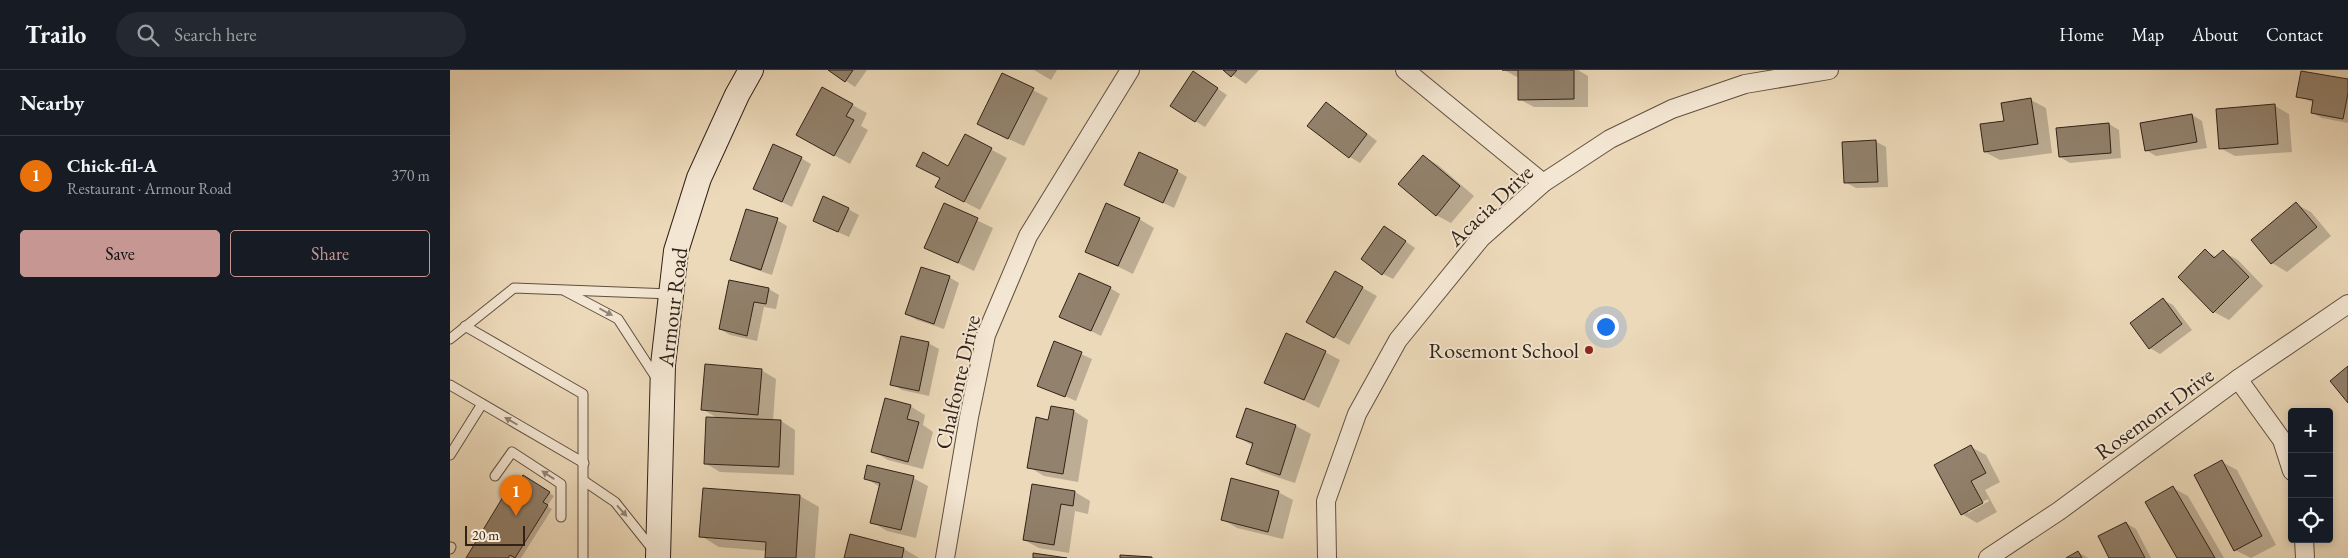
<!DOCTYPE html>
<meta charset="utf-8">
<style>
:root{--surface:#171b24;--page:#242831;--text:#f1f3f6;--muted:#9ea1a6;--line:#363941;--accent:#c59692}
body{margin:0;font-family:"EB Garamond",serif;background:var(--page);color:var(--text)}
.controls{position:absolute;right:15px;bottom:15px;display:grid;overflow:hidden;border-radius:5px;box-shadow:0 2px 8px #0003}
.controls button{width:45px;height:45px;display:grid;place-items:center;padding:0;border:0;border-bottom:1px solid var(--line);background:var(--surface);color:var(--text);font:25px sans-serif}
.scale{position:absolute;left:15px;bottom:12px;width:60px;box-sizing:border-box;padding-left:5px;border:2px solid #312218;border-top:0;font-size:14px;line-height:18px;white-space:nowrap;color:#312218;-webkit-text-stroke:4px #f3e6d2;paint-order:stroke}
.you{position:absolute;left:1155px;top:256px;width:18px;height:18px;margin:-12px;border:4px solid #fff;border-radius:50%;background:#1a73e8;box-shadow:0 0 0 8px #1a73e833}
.badge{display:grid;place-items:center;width:32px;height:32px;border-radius:50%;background:var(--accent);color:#fff;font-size:16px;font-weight:700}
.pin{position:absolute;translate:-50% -41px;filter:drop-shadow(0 1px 2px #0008)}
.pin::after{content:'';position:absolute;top:26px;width:18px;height:15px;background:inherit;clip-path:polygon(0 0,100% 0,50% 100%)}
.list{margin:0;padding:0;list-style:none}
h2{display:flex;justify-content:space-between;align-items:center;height:65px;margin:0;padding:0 20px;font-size:21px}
h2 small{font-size:16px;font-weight:400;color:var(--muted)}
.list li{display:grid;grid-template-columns:32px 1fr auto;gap:15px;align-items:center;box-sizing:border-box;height:80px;padding:0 20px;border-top:1px solid var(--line)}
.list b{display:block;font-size:19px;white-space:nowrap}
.list p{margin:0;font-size:16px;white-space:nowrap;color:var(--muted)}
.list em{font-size:16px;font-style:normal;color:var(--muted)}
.actions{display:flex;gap:10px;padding:15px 20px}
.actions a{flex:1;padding:11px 0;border:1px solid var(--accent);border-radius:5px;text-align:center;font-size:18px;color:var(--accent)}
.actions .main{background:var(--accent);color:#111}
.icon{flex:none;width:28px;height:28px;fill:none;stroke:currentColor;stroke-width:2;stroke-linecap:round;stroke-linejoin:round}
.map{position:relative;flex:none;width:1898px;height:488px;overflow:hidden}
header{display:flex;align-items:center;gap:30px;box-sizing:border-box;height:70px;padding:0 25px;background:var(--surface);border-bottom:1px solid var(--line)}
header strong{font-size:24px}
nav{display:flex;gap:28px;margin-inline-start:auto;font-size:18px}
.search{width:350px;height:45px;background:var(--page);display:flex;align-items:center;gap:12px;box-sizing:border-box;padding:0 18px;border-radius:28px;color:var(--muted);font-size:19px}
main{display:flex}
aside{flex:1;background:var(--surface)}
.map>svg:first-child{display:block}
.shadow{fill:#0003;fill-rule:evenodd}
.building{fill:#92816c;stroke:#312218}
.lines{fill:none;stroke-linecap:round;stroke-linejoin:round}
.lane-casing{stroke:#605040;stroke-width:11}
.street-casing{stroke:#605040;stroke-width:20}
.secondary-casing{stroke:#312218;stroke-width:26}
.lane{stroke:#f3e6d2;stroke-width:9}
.street{stroke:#f3e6d2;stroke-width:18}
.secondary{stroke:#f3e6d2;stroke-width:24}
.oneway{fill:#928475}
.poi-dot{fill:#8f2418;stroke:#f3e6d2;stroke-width:2}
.labels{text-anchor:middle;stroke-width:4;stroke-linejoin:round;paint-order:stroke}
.street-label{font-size:22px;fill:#312218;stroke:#f3e6d2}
.poi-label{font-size:22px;fill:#312218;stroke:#f3e6d2;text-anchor:end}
</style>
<header>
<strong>Trailo</strong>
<div class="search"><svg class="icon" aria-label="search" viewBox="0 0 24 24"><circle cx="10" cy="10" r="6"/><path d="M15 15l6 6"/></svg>Search here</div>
<nav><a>Home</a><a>Map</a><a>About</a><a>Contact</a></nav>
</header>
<main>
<aside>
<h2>Nearby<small></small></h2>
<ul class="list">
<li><span class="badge" style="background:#e8710a">1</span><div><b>Chick-fil-A</b><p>Restaurant · Armour Road</p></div><em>370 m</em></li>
</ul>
<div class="actions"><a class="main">Save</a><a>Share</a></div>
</aside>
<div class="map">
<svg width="1898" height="488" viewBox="0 0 1898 488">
<rect width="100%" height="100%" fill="#ecd9b9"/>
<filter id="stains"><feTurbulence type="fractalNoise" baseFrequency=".004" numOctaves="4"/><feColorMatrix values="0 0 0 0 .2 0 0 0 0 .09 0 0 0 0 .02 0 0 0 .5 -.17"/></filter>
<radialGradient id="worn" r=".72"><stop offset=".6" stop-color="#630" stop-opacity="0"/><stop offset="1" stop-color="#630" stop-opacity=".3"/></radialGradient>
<g class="shadow">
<polygon points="380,0 417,0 405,17"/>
<polygon points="584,0 607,0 601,10"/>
<polygon points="775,0 809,0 796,14"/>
<polygon points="1054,0 1128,0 1138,6 1138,37 1084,37 1069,29 1069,8"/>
<polygon points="753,9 777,25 755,57 745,51"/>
<polygon points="1898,11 1898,53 1872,48 1862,43 1864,33 1848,26"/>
<polygon points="373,19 417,43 411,56 418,60 400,94 362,73"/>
<polygon points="583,20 598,28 574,76 543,62"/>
<polygon points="1581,30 1596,38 1602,83 1550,90 1535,82"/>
<polygon points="1825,36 1839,44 1842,82 1785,86 1770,78"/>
<polygon points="886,40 927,71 910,93 900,87"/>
<polygon points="1742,45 1752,51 1757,78 1706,86 1696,80"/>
<polygon points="1659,54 1669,60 1671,88 1620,93 1610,87"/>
<polygon points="516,66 557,88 530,140 501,125 499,97"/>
<polygon points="1425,71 1436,77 1438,117 1406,118 1395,112"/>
<polygon points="973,86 988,95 1024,126 1001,153 986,145"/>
<polygon points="351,88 361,94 342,137 305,119"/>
<polygon points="727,101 737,107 724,138 675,115"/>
<polygon points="1846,134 1861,142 1881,166 1837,202 1822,193"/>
<polygon points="495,135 543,158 524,201 475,177"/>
<polygon points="398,139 409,145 399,167 374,156"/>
<polygon points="689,149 704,158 683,204 636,181"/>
<polygon points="327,150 337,156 322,205 292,195 281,190"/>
<polygon points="945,164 965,178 943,209 933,204"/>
<polygon points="1755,181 1767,187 1773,182 1788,190 1813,216 1779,250 1764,242"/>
<polygon points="886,203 927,226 899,275 858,252"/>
<polygon points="499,207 509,213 494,259 467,250 457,244"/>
<polygon points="660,218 670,224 651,266 611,246"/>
<polygon points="319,219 329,225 326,239 314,237 307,271 280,265 270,259"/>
<polygon points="1713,230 1723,235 1742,260 1710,284 1700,278"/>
<polygon points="605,272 642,289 626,331 589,315"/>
<polygon points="478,273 489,279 479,326 452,320 442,314"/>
<polygon points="875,282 890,290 869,338 816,312"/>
<polygon points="311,300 326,309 323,351 331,351 345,360 344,405 270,402 255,393 269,349 252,339"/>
<polygon points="460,336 475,345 473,355 483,362 473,399 438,390 423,381"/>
<polygon points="797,339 846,356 861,364 845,413 812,402 797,393 803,376 788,367"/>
<polygon points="624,341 638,350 628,412 594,406 579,397"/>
<path d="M1521,377l15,8 14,27 -15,8 12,22 -20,11 -15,-9zM1538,429l1,2 -21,12v-3z"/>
<polygon points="1772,392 1787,400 1826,475 1801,488 1785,480"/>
<polygon points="415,408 463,408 478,416 466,468 437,461 422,452 430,417"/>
<polygon points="79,409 104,426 97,436 102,439 71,488 17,488 67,416"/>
<polygon points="583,415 625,422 640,431 638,444 625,441 619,483 589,478 574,470"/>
<polygon points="1723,418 1738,426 1774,488 1729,488"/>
<polygon points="828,422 843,430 833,469 787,458 772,449"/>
<polygon points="350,426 369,437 365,488 316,488 317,481 269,477 251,466"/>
<polygon points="1676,453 1686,459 1701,488 1661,488"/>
<polygon points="400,466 454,479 469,488 395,488"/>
<polygon points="1628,482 1638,488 1618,488"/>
</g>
<g class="building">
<polygon points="378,0 403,0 395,12"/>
<polygon points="773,0 787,0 781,7"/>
<polygon points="1052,0 1124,0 1124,29 1068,30 1068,0"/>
<polygon points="743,1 768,18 745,52 720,36"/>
<polygon points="1851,1 1898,9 1898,23 1893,49 1861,43 1863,30 1846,27"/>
<polygon points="552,3 584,18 558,69 527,54"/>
<polygon points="372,17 403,34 396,46 404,50 384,86 346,65"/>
<polygon points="1581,28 1588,74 1534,82 1530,54 1554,51 1551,33"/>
<polygon points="876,32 917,64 899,88 857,56"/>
<polygon points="1825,34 1828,74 1769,79 1766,39"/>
<polygon points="1742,44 1747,72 1695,81 1690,53"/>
<polygon points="1659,53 1661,83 1609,87 1606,58"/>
<polygon points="515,64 542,78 514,132 485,117 490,108 466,96 473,82 498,96"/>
<polygon points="1426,70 1428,112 1394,113 1392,72"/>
<polygon points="323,74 352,87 332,132 303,119"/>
<polygon points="689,82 728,100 713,133 674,115"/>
<polygon points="973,85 1010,116 986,146 948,114"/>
<polygon points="373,126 399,138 388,162 363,151"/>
<polygon points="1846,132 1867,157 1821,194 1801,170"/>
<polygon points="494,133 528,148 508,193 474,178"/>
<polygon points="656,133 690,148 668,196 635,182"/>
<polygon points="296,139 328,148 311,200 280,190"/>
<polygon points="934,156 956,171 932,205 911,189"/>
<polygon points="1755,179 1764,188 1773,180 1799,207 1763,243 1728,207"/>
<polygon points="471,197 500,206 484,254 455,244"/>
<polygon points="885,201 913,217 884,268 856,252"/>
<polygon points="629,203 661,217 641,261 609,247"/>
<polygon points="279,210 319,218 316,234 304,232 297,266 269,259"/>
<polygon points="1713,228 1732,254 1699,279 1680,253"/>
<polygon points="836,263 876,281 854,330 814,313"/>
<polygon points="451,266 479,272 469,321 440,315"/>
<polygon points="604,271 632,282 615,327 587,316"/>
<polygon points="255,294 312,299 308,345 251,340"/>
<polygon points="1898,296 1898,333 1880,311"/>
<polygon points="435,328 461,335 457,349 469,352 458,392 421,382"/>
<polygon points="601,336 624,340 613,404 577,398 586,347 598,350"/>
<polygon points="796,338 846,355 830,405 796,394 803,373 786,367"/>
<polygon points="256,347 331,350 329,397 254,394"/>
<polygon points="1521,375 1536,403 1521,411 1533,433 1511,445 1484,395"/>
<polygon points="1772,390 1812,466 1784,481 1744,405"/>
<polygon points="417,395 464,406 451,460 420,453 430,413 414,409"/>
<polygon points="73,405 100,422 93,432 98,435 65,488 60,485 58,488 16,488 62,412 66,415"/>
<polygon points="781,408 829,421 818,462 771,450"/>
<polygon points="582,414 625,421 623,436 611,434 604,475 573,470"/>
<polygon points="1723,416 1765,488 1727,488 1695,432"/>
<polygon points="253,418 350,425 346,488 315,488 316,472 249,467"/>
<polygon points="1676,452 1695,488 1659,488 1648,466"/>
<polygon points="400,464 454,478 452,488 394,488"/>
<polygon points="1628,481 1632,488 1616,488"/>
<polygon points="583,483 617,488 583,488"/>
<polygon points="670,485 702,487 702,488 670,488"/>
</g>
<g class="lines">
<defs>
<g id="lane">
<polyline points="115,221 168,249 207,309"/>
<polyline points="15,256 133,324 133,488"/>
<polyline points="0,269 64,218 221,224"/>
<polyline points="0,315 134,393"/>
<polyline points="0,385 32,334"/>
<polyline points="45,406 62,382 111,414 111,447"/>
<polyline points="134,411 165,432 204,481"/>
<polyline points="0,479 1,477"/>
</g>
<g id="street">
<polyline points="955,0 1093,113"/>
<polyline points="1788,309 1832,370 1842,401"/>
<polyline points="1854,469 1855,488"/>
<polyline points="495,488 519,347 536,265 578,166 680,0"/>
<polyline points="877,488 876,431 907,344 948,270 1031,168 1093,113 1160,69 1222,39 1295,14 1379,0"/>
<polyline points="1538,488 1609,441 1788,309 1898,234"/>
</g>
<polyline id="secondary" points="208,488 213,295 226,181 249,108 287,25 301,0"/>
</defs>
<use href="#lane" class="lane-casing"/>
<use href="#street" class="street-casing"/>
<use href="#secondary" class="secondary-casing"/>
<use href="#lane" class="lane"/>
<use href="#street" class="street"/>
<use href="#secondary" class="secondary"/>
</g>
<defs><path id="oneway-solid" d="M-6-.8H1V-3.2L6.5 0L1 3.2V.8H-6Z" transform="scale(1.25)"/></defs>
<g class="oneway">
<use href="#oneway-solid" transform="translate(156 242) rotate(28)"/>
<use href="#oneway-solid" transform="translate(61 351) rotate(-150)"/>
<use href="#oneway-solid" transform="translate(98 405) rotate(-147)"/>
<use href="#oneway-solid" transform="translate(172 441) rotate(48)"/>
</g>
<circle class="poi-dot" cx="1139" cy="280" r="5"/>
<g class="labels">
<g class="street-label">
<text transform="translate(1040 135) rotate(-43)" y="8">Acacia Drive</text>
<text transform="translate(222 237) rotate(-83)" y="8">Armour Road</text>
<text transform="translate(507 312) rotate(-77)" y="8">Chalfonte Drive</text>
<text transform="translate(1704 343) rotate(-36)" y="8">Rosemont Drive</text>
</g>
<g class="poi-label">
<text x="1129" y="288">Rosemont School</text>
</g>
</g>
<rect width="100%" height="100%" filter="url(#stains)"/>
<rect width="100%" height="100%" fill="url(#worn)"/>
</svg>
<div class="controls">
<button>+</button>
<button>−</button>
<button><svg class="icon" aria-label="locate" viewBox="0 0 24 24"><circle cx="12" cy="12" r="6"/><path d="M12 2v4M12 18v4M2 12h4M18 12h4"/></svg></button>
</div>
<div class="scale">20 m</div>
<div class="you"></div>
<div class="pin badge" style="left:66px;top:446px;background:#e8710a">1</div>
</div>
</main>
